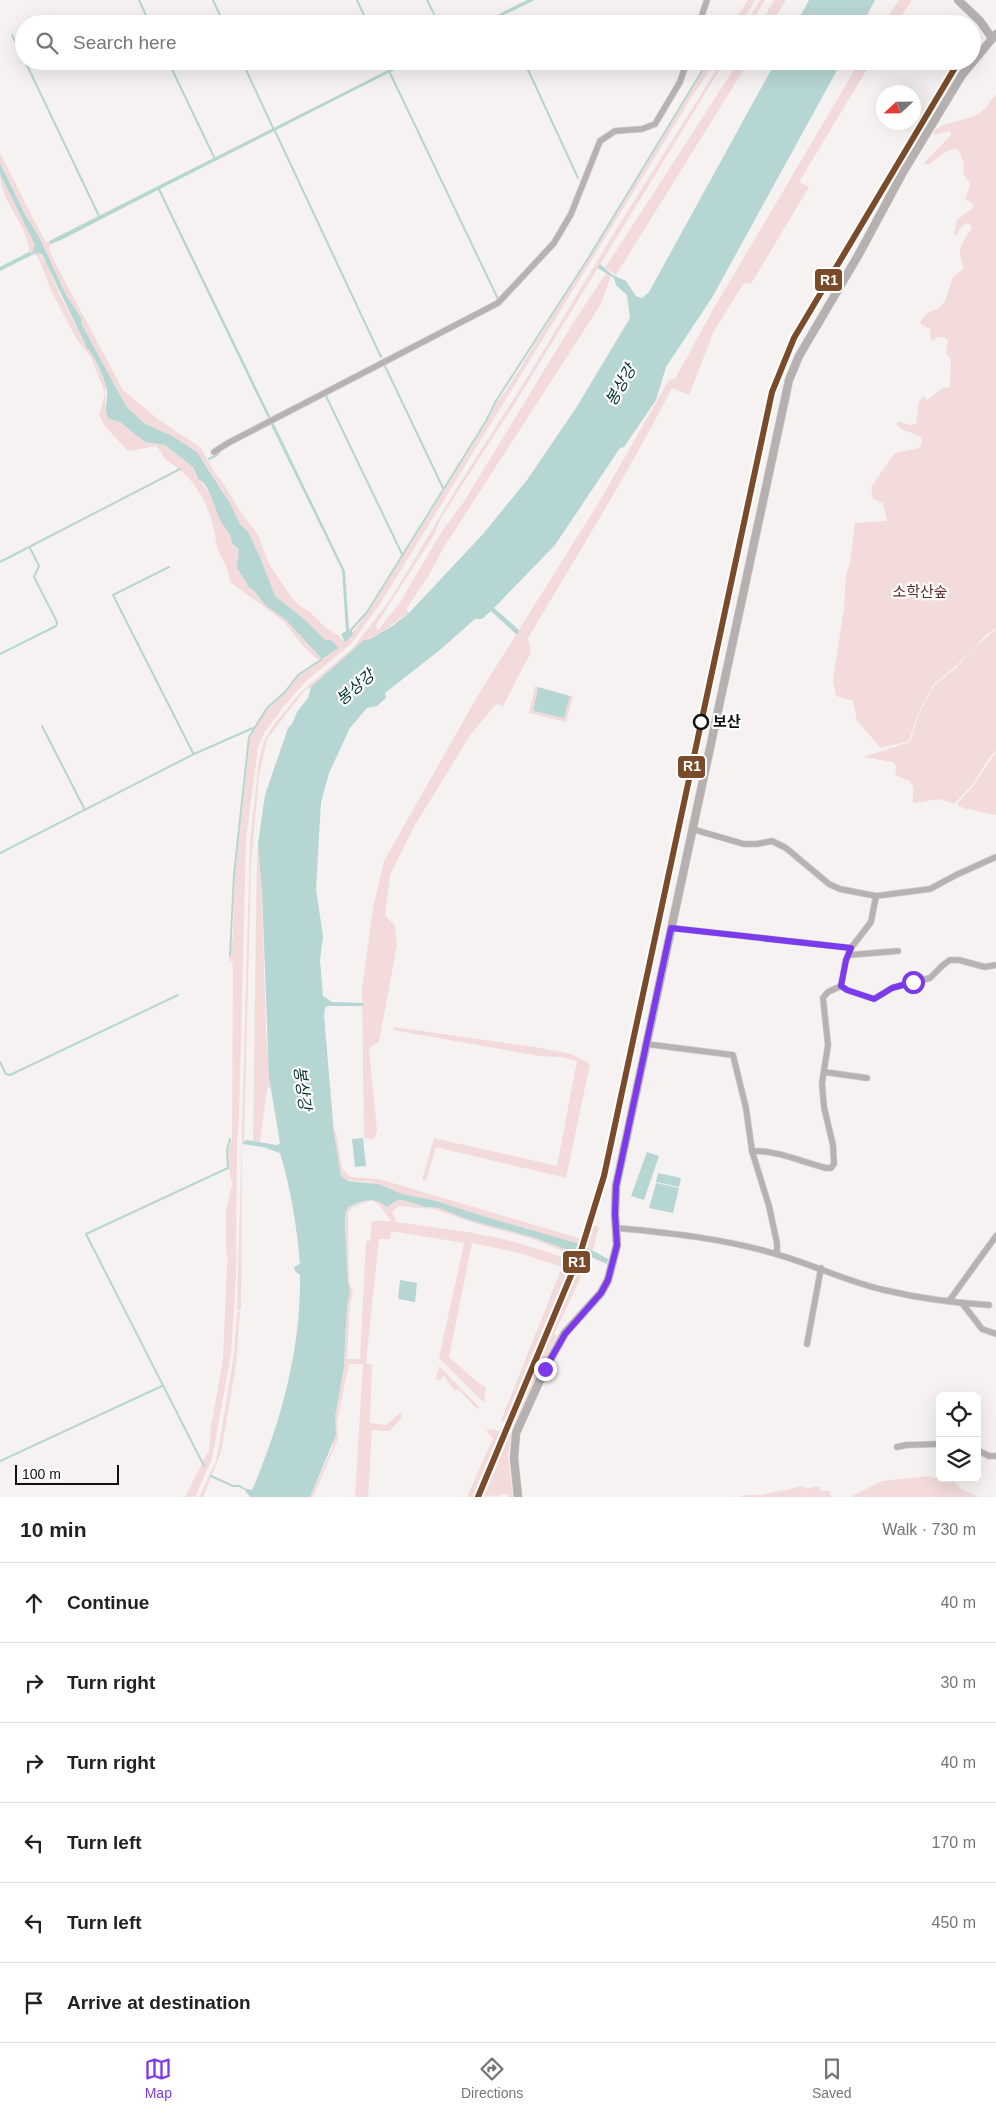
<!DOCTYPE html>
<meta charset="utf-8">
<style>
:root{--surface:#fff;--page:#f6f6f6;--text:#222;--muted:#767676;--line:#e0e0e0;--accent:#7c3aed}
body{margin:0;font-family:Arial,"Noto Sans KR",sans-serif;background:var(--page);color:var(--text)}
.controls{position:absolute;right:15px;bottom:15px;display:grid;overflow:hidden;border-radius:8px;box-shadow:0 5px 20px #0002}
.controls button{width:45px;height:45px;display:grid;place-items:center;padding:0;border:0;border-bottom:1px solid var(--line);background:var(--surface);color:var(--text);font:25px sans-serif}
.compass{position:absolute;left:876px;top:85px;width:45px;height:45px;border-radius:50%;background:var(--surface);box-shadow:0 5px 20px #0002;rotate:248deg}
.scale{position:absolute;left:15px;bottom:12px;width:104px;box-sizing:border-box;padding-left:5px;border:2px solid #121010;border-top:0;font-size:14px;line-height:18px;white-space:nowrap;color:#121010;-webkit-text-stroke:4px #fff;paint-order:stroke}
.stop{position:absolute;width:15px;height:15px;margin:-11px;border:4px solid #7c3aed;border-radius:50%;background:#fff}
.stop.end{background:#7c3aed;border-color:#fff;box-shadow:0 1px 5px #0008}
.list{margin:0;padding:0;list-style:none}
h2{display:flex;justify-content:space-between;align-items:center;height:65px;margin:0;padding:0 20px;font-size:21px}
h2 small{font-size:16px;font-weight:400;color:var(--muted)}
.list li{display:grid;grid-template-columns:32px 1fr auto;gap:15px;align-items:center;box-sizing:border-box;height:80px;padding:0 20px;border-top:1px solid var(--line)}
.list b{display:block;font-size:19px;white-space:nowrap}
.list em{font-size:16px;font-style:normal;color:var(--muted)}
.icon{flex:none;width:28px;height:28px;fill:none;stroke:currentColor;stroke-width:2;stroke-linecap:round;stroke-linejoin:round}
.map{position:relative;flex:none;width:996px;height:1497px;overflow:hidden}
.search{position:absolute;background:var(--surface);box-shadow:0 5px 20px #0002;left:15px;right:15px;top:15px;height:55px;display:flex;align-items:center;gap:12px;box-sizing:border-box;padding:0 18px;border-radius:28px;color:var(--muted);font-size:19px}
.sheet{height:545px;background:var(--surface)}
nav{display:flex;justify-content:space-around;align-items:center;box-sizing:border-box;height:70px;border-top:1px solid var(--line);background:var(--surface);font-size:14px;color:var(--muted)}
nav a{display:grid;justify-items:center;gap:2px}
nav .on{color:var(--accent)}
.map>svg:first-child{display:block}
.green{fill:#f2dbda;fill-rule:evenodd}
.water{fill:#b6d6d3}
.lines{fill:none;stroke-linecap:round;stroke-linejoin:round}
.stream{stroke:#b6d6d3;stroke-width:2}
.street-casing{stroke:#d1cfcf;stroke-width:7}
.secondary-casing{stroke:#d1cfcf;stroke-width:9}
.street{stroke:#b7b1b1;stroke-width:5.5}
.secondary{stroke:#b6b0b0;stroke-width:8}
.rail-1-casing{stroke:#fff;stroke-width:10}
.rail-1{stroke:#7a4b2a;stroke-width:6}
.route{stroke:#7c3aed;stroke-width:6}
.stop-dot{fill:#fff;stroke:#121010;stroke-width:2.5}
.labels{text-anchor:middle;stroke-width:4.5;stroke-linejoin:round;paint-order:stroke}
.park-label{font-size:15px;fill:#642c2d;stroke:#fff}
.stop-label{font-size:15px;font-weight:bold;fill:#121010;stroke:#fff;text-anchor:start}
.water-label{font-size:16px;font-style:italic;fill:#00312e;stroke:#fff}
.line-badge{stroke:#fff;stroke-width:2}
.badge-label{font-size:14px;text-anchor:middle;font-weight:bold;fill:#fff}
</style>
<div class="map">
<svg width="996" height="1497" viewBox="0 0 996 1497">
<rect width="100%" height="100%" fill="#f6f2f2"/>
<g class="green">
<polygon points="748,0 755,0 741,24 732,24"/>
<polygon points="760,0 765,0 750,24 746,24"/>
<polygon points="774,0 786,0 771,24 760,24"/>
<polygon points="899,0 912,0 896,24 883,24"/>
<polygon points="709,61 716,61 693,95 380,604 351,644 305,682 284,706 264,733 258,747 246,840 239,1120 237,1139 236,1275 231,1354 212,1459 195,1497 185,1497 201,1465 205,1465 202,1461 209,1451 211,1427 223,1359 227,1264 228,1258 226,1251 226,1211 232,1184 229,1169 228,1151 232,1139 233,969 232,962 229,960 233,936 235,875 250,737 263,713 286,692 298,676 339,648 325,640 304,619 275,596 260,557 250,537 240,524 231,505 203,460 191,448 154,428 145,424 126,406 82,325 81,318 66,295 39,237 29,221 0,163 0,153 39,230 46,242 49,241 51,244 49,249 53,259 123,390 159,420 201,448 216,475 221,480 244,517 258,535 269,564 292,598 300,606 310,612 326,628 341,637 342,641 353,632 368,612 487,421 497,402 506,391"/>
<path d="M722,61h3l-210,342 -74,115 -7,17 -58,90 1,4h2l20,-25 43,-73 21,-28 107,-175 36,-55 5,2 -10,29 -157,243 -16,30 -22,32 3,4c-15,8 -28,24 -45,27l-53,47 -6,3 -38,49 -8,37 -8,87 -7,277 -2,8 -1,161 -4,2 13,-470 9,-80 5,-20 11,-18 27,-32 51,-43 37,-48 68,-114 72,-113 87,-145z"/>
<polygon points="739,61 749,61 616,275 605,268"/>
<path d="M860,61h12l-73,121 10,5 -58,97 -7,-1 -30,48 -25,64 -17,-7c-44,86 -95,167 -144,250l3,14 -28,54 -7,-2 -25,30 -56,91 -25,50 -5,41 10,9 2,20 -18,97 -10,6 8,83 -3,8 -10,-1 -2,-149 11,-81 11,-47 93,-164 122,-195 70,-122 6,-1 39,-71z"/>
<path d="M996,95v533l-9,6 -32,33 -21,17 -15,27 -10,30 -28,7 -24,-27 -4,-20 -17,-5 -3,-16 11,-72 2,-33 4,-12 5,-40 32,-2 -4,-18 -10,-4 -2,-12 24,-34 24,-5 3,-5 -1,-6 -19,-8 -6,-5 3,-3 11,4 6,-1 3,-22 4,-6 4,4 16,-12 7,-1 1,-28 -5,-5 2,-13 -4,-4h-7l-5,4 -2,-7 1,-5 -8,-3 -3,-3c4,-8 11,-13 19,-15l6,-7 8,-24 11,-9c-8,-20 -3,-23 8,-40l-2,-4c-8,-2 -11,6 -14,12l-2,-3 3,-13 17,-13 -3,-5 -6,-2 5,-16 -7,-11 1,-9 -6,-15 -9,1 -21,15 -4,-2 27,-28 -1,-4 -16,4v-4c12,-11 33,-9 47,-19 7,-4 8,-12 15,-17z"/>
<path d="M0,174l39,79 8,11 13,31 27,53 6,6 13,32 -1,20 7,14 8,2 25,20 20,3 28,22 2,8 17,21 7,21 13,23v3l7,8v20l5,9 18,22 24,18 36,39h-5l-14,-13 -18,-23 -10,-8 -45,-33c0,-15 -12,-26 -14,-40 -4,-34 -19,-62 -48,-81 -5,-3 -7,-11 -12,-15l-27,5 -3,-2 -21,-23 -6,-11 6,-22 -14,-36 -14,-17 -26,-50 -13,-33 -9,-5c-1,-29 -29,-49 -29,-78z"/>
<polygon points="996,629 996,751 989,758 972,785 954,804 939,799 913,803 913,787 910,781 895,775 897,767 893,762 863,757 910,742 920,711 935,685 956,668 973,649"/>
<polygon points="535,686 538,687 533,711 564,718 570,696 573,697 566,722 529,713"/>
<polygon points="996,752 996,813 995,815 963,808 957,804 973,786"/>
<polygon points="257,850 260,850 261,865 266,1031 271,1087 267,1089 260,1142 253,1141"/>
<polygon points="394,1027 541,1048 571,1054 590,1064 566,1178 436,1147 426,1181 422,1180 434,1138 557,1166 577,1061 562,1057 539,1056 393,1030"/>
<polygon points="333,1128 336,1132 342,1168 350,1177 379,1179 582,1239 580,1244 486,1217 433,1200 402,1194 371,1182 344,1180 341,1176 339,1168"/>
<path d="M371,1199l7,1 9,7 11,-7h5l22,7 14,1 31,12 62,17 45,15 -71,172 -5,-3 61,-154 -43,-14 -47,-10 -23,114 28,25 9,5 -2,16 -45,-45 25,-115 -73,-12 -1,8h-11l-13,124 6,2 -2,58 16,2 16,-13 -1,7 -12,12 -17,-1 -4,67h-13l8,-133h-14l-12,58 1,17 -25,58h-3l23,-51 2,-29 9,-50 3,-61 3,-13 -2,-12 -3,-67 3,-7zM372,1200l7,5 12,16h-19l-2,20h-4l-6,118h-13l3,-55 3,-11 -4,-13 -1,-67 3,-5zM399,1206l34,3 44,15 56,15 38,15 2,6 -62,-19 -37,-8 -78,-11 -4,-10z"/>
<polygon points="593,1225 599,1227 593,1250 586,1247"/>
<polygon points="584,1254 588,1256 579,1281 554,1334 557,1336 542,1365 518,1423 515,1427 511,1425"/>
<polygon points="240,1311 236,1365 221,1452 203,1497 199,1497 216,1461 218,1452 234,1354 237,1313"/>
<polygon points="439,1366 479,1407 477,1409 459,1390 454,1390 443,1375 441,1380 436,1379"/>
<polygon points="490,1429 503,1432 474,1497 467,1497 493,1438 486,1431"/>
<polygon points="507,1433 511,1434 508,1456 513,1497 508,1497 508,1494 499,1495 499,1497 488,1495 486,1497 481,1497"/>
<polygon points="931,1476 933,1478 939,1477 939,1479 953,1481 961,1489 979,1497 850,1497 882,1481"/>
<polygon points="804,1486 805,1489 819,1486 821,1491 829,1491 832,1497 739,1497 747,1495 761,1495"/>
</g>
<g class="water">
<polygon points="527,0 535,0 485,24 479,24"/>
<polygon points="809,0 875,0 862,24 796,24"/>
<polygon points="406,61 412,61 160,189 271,418 268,418 158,190 63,239 51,244 49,241"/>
<path d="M776,61h66l-129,235 -47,71 -10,33 -32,47 -4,1 -65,97 -61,63 25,22 -2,5 -26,-24 -9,8h-7l-34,30 -56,44 1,5 -9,8 -10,2 -17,20 -21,45 -8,29 -5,87 7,47 -3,24 3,36 9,6 31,1v3h-35l-3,2 -1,7 10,119 7,42 7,5 30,3 24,10 31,6 53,17 94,27 -3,8 -6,-1 -39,-14 -63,-17 -30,-12 -14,-1 -22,-7h-5l-11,7c-13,-11 -24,-7 -39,0l-3,7v8l3,59 2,12 -3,13 -3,61 -9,50 1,18 -26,62h-60l-7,-9 9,2 2,-4c28,-68 47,-137 46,-211l-5,-4 -1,-4 6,-3c-3,-36 -9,-75 -20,-111l-17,-6 -20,-3v-2l4,-2 30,5 3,-2 -11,-66 -7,-186 -4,-47 7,-49 23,-67 4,-4 5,-12 11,-14 3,-11 53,-47 6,-1 21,-12 18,-14 74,-79 44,-54 49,-72 54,-90 -3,-23 -11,-10 -2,-7 -16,-10 2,-4 11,10 15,7 10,15 6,2 7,-6z"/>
<path d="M0,163l26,53 13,21 27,58 15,23 1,7 44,81 19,18 27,12 25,16 34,53 9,19 8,8 12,25 15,39 29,23 21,21h6l8,8 -17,11 -36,-39 -21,-15 -11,-14 -5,-4 -12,-19 2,-18 -7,-7c0,-8 -8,-16 -12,-23 -5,-11 -10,-36 -22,-41l-5,-12 -28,-22 -20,-3 -25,-20 -11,-3c-6,-9 -1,-18 -2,-28 -1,-9 -13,-38 -20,-43l-45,-94 -9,-1 1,1 -34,17v-4l29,-15 3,1 3,-8 -35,-71z"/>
<polygon points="273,422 345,571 349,629 353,632 352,636 345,642 341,634 346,631 342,570 270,423"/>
<polygon points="538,687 570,696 564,718 533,711"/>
<polygon points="363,1138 366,1166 355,1167 352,1139"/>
<polygon points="647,1152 659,1156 644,1200 631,1196"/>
<polygon points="658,1173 681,1178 679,1187 656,1182"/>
<polygon points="656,1183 679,1188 673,1213 649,1208"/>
<polygon points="586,1247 608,1259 607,1264 584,1254"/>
<polygon points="400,1280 417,1283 415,1302 398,1299"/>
</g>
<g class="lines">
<g class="stream">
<polyline points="139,0 150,24"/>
<polyline points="213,0 224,24"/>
<polyline points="357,0 368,24"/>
<polyline points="427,0 439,24"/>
<polyline points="502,15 507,24"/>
<polyline points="731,24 735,17"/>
<polyline points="12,35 24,59"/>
<polyline points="25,61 99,216"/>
<polyline points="168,61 214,157"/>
<polyline points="242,61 273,128"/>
<polyline points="386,61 390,69"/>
<polyline points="524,61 578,178"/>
<polyline points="390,73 498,299"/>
<polyline points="275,131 381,357"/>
<polyline points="385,366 443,488"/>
<polyline points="326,396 402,554"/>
<polyline points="209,459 217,455 221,450"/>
<polyline points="0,562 180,469"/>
<polyline points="169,567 113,595 193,753"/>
<polyline points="351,630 367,612 486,421 496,401 589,257 708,61"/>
<polyline points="0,654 56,626 57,622 34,577 39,566 30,548"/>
<polyline points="42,726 85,810"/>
<polyline points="0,853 194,754 253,728"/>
<polyline points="230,956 234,875 249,737 267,708 285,692 298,675 322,659"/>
<polyline points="0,1062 6,1074 10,1075 178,995"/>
<polyline points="0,1461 162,1386"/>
<polyline points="204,1466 86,1234 228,1168 227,1150 230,1139"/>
<polyline points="211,1476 233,1486 240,1486 243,1488"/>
</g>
<defs>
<g id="street">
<polyline points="699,24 707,0"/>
<polyline points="214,452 228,443 498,303 554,243 571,214 600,141 615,131 642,129 655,124 680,82 687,61"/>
<polyline points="692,829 744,844 757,844 772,841 786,848 829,884 840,889 876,896 930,889 956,875 996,857"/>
<polyline points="671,928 851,948"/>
<polyline points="849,955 898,951"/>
<polyline points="841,986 847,990 874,999 892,988 930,978 943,965 950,960 959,960 985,967 996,965"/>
<polyline points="646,1044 733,1055 746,1108 752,1151 769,1206 777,1243 777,1254"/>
<polyline points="824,1072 867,1078"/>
<path d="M752,1151c25,-1 50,11 74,17h5l3,-4 -1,-19 -9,-38 -2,-24 6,-38 -5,-47 5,-6 13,-6 5,-26 5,-12 20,-26 5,-26"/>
<path d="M617,1228c54,5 110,11 162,27 35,10 69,27 105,35 34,8 71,13 105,15"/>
<polyline points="949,1301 996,1236"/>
<polyline points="962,1303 982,1329 996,1334"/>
<polyline points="807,1344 821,1268"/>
<polyline points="897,1447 906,1445 940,1444"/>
<polyline points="977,1450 989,1456 996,1456"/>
</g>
<g id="secondary">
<polyline points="958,0 980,21 992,38"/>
<polyline points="518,1497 514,1458 516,1433 545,1369 565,1333 601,1293 608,1280 617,1245 615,1214 616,1186 789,380 799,356 859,254 902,174 962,75 996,34"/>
</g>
</defs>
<use href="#street" class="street-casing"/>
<use href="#secondary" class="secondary-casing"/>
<use href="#street" class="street"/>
<use href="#secondary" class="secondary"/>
<defs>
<polyline id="rail-1" points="478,1497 580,1254 604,1176 772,392 794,338 959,61"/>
</defs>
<use href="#rail-1" class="rail-1-casing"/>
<use href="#rail-1" class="rail-1"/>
</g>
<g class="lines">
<polyline class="route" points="545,1369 565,1334 601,1293 608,1280 617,1245 615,1214 616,1186 671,928 851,948 846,960 841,986 847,990 874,999 892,988 913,982"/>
</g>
<circle class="stop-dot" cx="701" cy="722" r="7"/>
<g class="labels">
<g class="park-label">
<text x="920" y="597">소학산숲</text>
</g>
<g class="stop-label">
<text x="713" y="727">보산</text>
</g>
<g class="water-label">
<text transform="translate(620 385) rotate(-60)" y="6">봉상강</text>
<text transform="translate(355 687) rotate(-41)" y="6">봉상강</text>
<text transform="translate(303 1088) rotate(82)" y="6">봉상강</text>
</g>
</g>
<g class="line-badge">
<rect x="814" y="268" width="29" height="24" rx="5" fill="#7a4b2a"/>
<rect x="677" y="755" width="29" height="24" rx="5" fill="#7a4b2a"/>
<rect x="562" y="1250" width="29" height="24" rx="5" fill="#7a4b2a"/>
</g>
<g class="badge-label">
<text x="829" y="285">R1</text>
<text x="692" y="771">R1</text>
<text x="577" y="1267">R1</text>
</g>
</svg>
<div class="controls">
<button><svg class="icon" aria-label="locate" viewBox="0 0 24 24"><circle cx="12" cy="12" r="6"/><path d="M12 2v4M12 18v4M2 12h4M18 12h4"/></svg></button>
<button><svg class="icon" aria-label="layers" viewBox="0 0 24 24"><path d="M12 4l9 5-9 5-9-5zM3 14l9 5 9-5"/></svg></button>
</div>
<svg class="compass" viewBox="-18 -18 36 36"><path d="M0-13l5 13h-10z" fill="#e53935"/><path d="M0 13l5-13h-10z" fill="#767676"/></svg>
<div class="scale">100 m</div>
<div class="stop" style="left:913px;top:982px"></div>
<div class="stop end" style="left:545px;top:1369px"></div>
<div class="search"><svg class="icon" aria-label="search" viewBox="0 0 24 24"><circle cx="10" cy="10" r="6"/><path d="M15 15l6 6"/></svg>Search here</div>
</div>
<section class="sheet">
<h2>10 min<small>Walk · 730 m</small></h2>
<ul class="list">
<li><svg class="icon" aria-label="ahead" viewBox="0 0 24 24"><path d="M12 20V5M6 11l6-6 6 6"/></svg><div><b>Continue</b></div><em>40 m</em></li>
<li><svg class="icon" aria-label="right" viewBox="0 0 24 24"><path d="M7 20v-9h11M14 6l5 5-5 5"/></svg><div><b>Turn right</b></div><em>30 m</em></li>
<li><svg class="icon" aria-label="right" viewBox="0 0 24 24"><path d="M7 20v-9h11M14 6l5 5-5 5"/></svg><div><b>Turn right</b></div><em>40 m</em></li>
<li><svg class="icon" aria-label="left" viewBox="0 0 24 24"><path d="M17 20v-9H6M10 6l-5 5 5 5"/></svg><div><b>Turn left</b></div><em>170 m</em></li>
<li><svg class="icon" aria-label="left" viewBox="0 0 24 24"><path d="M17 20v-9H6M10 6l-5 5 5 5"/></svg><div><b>Turn left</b></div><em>450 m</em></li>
<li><svg class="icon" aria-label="arrive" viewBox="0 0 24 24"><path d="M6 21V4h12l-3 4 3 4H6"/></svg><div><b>Arrive at destination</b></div></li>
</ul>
</section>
<nav>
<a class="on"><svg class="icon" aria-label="map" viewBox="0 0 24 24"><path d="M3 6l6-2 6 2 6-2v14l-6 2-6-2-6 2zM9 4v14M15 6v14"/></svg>Map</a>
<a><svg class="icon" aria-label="directions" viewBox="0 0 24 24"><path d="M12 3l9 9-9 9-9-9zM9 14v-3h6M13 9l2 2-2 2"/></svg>Directions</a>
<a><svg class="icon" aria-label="saved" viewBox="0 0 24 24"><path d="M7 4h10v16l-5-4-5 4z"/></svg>Saved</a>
</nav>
